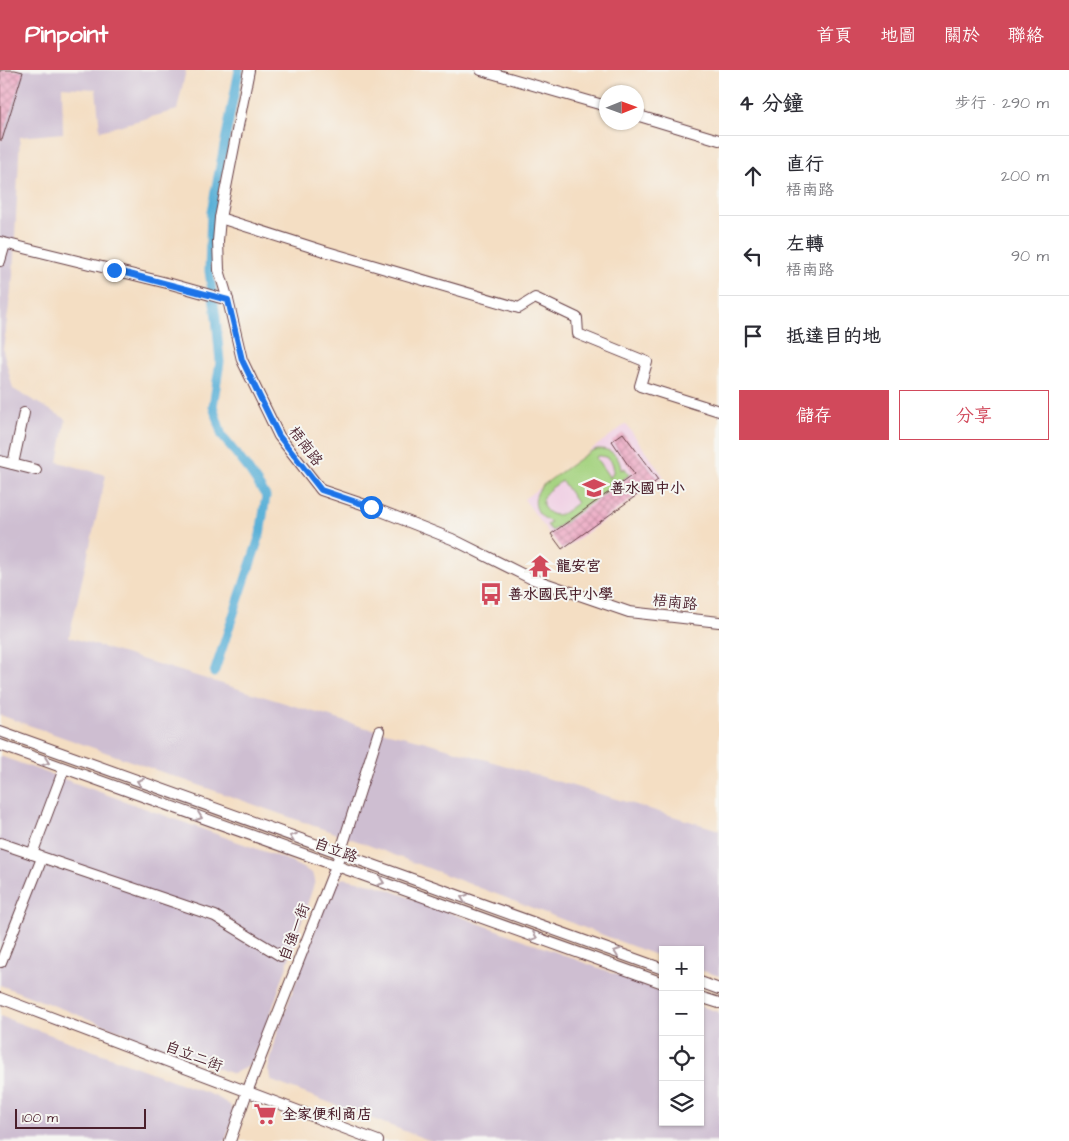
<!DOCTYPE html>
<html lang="zh-TW">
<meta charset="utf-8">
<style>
:root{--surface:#fff;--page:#f2f2f3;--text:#2b2b33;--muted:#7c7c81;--line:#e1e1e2;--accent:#d1495b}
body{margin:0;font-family:"Architects Daughter","LXGW WenKai TC",sans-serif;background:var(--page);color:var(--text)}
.controls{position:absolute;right:15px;bottom:15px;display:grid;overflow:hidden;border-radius:0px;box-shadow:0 1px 4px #0004}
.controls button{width:45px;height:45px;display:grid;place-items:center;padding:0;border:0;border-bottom:1px solid var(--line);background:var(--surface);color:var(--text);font:25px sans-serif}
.compass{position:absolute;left:599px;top:15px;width:45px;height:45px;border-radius:50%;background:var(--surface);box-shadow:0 1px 4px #0004;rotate:89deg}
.scale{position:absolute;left:15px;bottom:12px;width:131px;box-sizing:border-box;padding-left:5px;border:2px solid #4a1f2b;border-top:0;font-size:14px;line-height:18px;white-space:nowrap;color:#4a1f2b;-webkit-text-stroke:4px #f6f6f2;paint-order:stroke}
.stop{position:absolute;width:15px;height:15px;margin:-11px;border:4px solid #1a73e8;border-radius:50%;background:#fff}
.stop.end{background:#1a73e8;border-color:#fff;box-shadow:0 1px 5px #0008}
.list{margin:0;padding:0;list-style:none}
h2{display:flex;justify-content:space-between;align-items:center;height:65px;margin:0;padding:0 20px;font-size:21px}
h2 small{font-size:16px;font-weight:400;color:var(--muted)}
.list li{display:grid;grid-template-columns:32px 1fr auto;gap:15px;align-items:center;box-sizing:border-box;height:80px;padding:0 20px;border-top:1px solid var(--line)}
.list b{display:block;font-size:19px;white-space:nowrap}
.list p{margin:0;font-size:16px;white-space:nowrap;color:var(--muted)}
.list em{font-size:16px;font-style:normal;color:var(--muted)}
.actions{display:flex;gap:10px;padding:15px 20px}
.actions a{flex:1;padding:11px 0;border:1px solid var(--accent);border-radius:0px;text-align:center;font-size:18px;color:var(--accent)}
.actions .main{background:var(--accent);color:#fff}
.icon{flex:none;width:28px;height:28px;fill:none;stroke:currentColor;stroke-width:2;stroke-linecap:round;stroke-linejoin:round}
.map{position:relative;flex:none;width:719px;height:1071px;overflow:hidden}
header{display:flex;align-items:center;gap:30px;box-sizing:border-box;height:70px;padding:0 25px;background:var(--accent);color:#fff}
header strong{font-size:24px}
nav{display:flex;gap:28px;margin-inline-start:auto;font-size:18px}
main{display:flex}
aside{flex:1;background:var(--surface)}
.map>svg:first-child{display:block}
.built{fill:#f0d0e4}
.industrial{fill:#cebed1}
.garden{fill:#a6d381;stroke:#787956;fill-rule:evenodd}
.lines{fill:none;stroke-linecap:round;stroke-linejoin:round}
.canal{stroke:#5ab0d7;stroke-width:9}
.building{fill:url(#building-cross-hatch)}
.minor-casing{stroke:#643c42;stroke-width:12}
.minor{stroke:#fff;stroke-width:10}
.oneway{stroke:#ae9aa0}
.route{stroke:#1a73e8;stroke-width:6}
.labels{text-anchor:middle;stroke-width:4;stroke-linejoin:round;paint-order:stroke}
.street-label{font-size:15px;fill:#4a1f2b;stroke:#f6f6f2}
.poi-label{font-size:15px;font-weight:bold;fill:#4a1f2b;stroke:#f6f6f2;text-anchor:start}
</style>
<header>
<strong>Pinpoint</strong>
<nav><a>首頁</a><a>地圖</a><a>關於</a><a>聯絡</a></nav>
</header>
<main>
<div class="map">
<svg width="719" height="1071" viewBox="0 0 719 1071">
<defs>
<pattern id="building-cross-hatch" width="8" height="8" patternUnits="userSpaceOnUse" patternTransform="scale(1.25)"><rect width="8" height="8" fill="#eca2bf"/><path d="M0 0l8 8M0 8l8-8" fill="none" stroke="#c1839b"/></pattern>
</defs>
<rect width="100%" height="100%" fill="#f6f6f2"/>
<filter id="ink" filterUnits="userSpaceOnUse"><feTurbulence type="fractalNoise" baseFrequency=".02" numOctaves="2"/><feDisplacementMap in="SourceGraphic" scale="10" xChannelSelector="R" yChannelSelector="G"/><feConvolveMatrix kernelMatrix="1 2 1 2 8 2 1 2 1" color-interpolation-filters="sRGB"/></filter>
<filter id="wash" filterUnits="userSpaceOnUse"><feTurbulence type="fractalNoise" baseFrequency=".0096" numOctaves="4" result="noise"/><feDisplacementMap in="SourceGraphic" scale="20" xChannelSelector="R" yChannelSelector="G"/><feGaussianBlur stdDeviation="1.12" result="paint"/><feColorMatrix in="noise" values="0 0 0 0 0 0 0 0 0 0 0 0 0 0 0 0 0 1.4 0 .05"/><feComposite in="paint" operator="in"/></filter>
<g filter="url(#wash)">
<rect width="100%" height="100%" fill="#f4dec3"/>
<polygon class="built" points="626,354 664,407 562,481 524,429"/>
<g class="industrial">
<polygon points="0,0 186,0 177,40 100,61 96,19 62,17 63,63 20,67 13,206 3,280 13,319 66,349 58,392 106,405 69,567 363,657 423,671 719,760 719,906 700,900 700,880 663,880 663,888 360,772 0,645"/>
<polygon points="0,686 285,789 312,803 315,811 266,958 251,994 233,1004 0,915"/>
<polygon points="343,808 376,815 663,922 663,1052 700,1052 700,936 719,942 719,1071 431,1071 272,1011 268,1000 277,964 330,817"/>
<polygon points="0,946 215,1026 230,1035 234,1046 225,1071 0,1071"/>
</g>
<path class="garden" d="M597,379c14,-1 23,7 24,21l4,-2 4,7 -77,56 -5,-6 4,-3c-17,-7 -21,-24 -8,-37l46,-33zM597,386c14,-1 21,11 13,22l-14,-20zM562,411l15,22c-5,3 -10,9 -16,11 -11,4 -22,-7 -17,-18 3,-6 12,-11 18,-15z"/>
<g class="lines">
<polyline class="canal" points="214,603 260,465 266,426 246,396 222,366 213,336 220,292 216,247 209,201 211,142 239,0"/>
</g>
<g id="blocks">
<g class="building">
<polygon points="0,0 15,0 23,2 2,70 0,70"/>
<polygon points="623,363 658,410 562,479 551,464 634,404 612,371"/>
</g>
</g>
</g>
<g filter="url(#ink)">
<use href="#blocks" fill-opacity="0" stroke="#643c42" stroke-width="1"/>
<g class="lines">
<defs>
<g id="minor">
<polyline points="249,0 220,148 218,171 219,200 228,230 242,290 279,366 321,420 371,437 452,469 530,508 629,542 719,552"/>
<polyline points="481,0 606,36"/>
<polyline points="636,45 719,70"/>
<polyline points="220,148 324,181 519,238 535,228 577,248 578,264 647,292 640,316 719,341"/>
<polyline points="0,172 171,214 228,230"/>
<polyline points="0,191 5,174"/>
<polyline points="0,391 36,400"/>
<polyline points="13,394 24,343"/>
<polyline points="0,661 663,899"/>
<polyline points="0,675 663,913"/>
<polyline points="0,773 215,846 281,886"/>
<polyline points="32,784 64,699"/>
<polyline points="1,892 42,788"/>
<polyline points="700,912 719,919"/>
<polyline points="700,927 719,933"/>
<polyline points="0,928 378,1071"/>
<polyline points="230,1071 247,1022 336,796 379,661"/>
</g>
</defs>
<use href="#minor" class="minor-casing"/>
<use href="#minor" class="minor"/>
</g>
<defs><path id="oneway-chevron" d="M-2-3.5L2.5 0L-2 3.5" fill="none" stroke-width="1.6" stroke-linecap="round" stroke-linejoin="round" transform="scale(1.25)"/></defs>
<g class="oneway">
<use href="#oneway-chevron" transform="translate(46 692) rotate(20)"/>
<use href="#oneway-chevron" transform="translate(140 712) rotate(-160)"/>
<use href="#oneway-chevron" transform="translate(199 747) rotate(20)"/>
<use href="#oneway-chevron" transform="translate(293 767) rotate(-160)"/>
<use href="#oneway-chevron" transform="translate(381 812) rotate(20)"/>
<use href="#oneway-chevron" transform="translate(464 828) rotate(-160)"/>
<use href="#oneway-chevron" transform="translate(534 867) rotate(20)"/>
<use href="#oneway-chevron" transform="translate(617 882) rotate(-160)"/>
</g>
</g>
<g class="lines" filter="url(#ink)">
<polyline class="route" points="114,200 228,230 242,290 279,366 321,420 371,437"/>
</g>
<defs>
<symbol id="school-bare" viewBox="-9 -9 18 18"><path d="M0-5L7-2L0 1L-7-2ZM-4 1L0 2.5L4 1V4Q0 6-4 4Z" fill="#d1495b" stroke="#f6f6f2" stroke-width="2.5" paint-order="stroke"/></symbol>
<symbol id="temple-bare" viewBox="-9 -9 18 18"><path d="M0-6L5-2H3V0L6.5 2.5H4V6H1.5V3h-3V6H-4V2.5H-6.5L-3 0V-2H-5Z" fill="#d1495b" stroke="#f6f6f2" stroke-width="2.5" paint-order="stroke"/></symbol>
<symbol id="bus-bare" viewBox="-9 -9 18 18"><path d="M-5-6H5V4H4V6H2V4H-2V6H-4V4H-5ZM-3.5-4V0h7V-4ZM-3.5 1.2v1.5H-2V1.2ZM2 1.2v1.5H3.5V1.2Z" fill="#d1495b" stroke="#f6f6f2" stroke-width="2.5" paint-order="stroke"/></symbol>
<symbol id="supermarket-bare" viewBox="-9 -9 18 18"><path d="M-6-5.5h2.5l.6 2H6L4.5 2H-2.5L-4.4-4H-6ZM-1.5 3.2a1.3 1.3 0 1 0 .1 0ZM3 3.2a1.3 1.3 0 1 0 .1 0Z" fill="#d1495b" stroke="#f6f6f2" stroke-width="2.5" paint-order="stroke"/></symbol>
</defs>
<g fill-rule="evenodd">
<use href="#school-bare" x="578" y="402" width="32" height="32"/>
<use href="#temple-bare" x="524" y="480" width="32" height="32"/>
<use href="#bus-bare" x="475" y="508" width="32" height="32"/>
<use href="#supermarket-bare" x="249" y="1028" width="32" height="32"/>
</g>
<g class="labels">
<g class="street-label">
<text transform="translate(306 376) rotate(53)" y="5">梧南路</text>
<text transform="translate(675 532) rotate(6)" y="5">梧南路</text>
<text transform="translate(336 780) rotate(20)" y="5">自立路</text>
<text transform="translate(294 862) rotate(-69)" y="5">自強一街</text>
<text transform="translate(194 986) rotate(21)" y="5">自立二街</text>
</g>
<g class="poi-label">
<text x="610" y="423">善水國中小</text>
<text x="556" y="501">龍安宮</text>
<text x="508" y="529">善水國民中小學</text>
<text x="282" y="1049">全家便利商店</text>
</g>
</g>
</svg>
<div class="controls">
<button>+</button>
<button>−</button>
<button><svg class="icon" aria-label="locate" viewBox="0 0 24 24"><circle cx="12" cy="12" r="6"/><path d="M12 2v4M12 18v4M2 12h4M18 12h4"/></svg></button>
<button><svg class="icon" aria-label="layers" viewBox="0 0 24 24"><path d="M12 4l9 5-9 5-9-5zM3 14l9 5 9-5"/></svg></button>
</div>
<svg class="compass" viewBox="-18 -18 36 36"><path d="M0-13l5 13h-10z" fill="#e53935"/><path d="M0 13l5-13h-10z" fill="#7c7c81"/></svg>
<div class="scale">100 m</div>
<div class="stop" style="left:371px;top:437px"></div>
<div class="stop end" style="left:114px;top:200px"></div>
</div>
<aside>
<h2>4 分鐘<small>步行 · 290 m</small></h2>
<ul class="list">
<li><svg class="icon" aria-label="ahead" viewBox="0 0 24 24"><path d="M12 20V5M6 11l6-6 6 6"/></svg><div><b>直行</b><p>梧南路</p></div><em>200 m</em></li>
<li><svg class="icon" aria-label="left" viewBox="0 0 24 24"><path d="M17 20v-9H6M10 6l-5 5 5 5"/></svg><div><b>左轉</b><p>梧南路</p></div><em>90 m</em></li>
<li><svg class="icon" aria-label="arrive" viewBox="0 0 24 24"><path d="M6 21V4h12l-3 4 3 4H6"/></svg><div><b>抵達目的地</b></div></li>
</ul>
<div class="actions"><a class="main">儲存</a><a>分享</a></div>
</aside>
</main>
